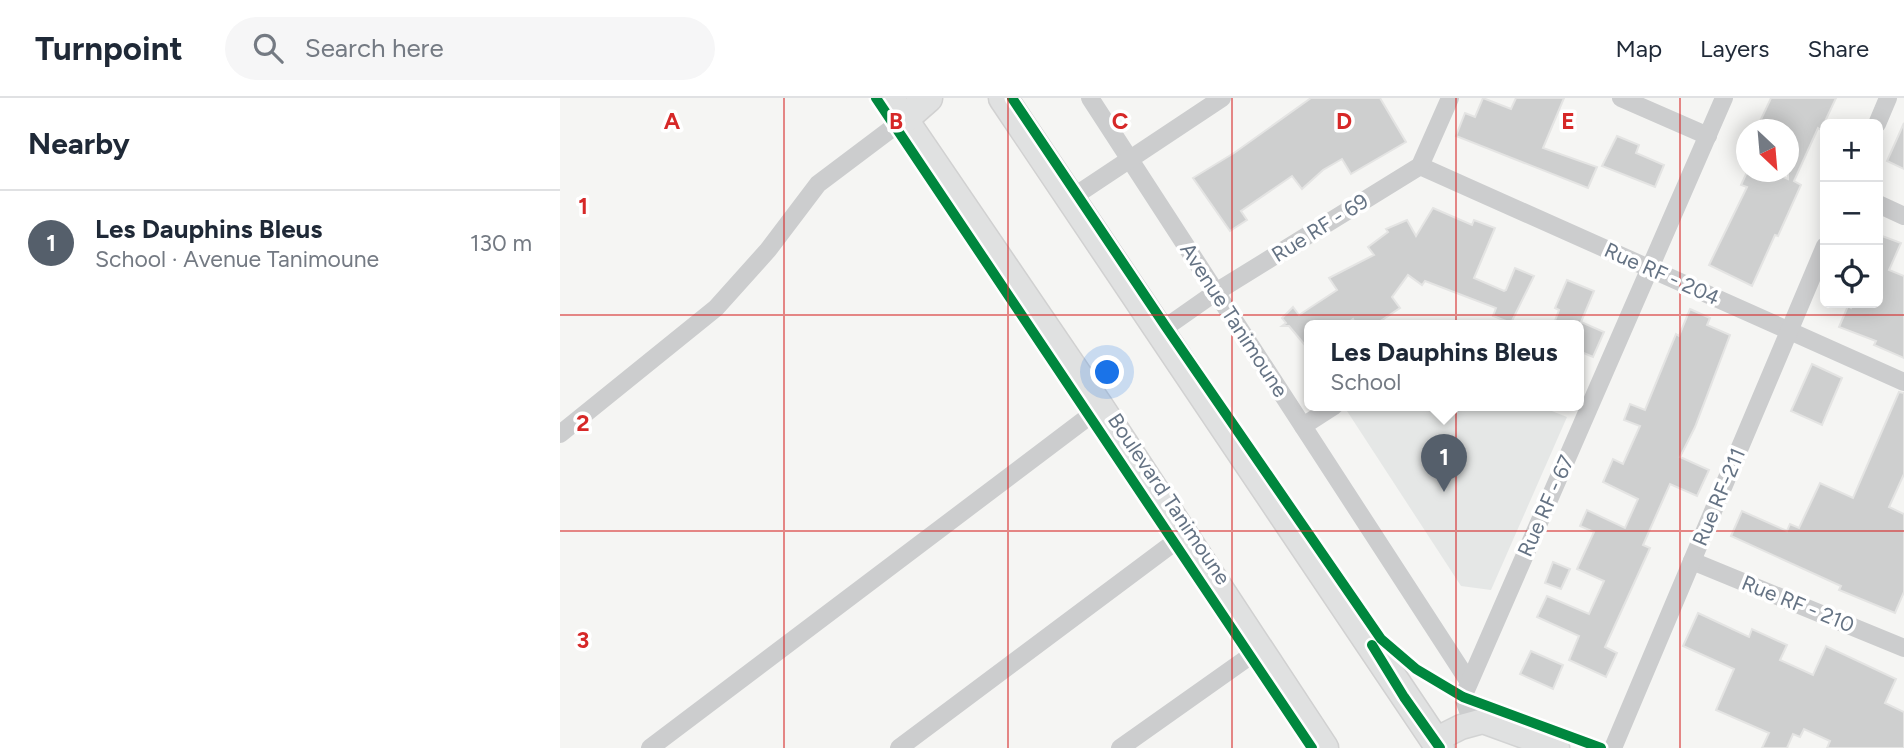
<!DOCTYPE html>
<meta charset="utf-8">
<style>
:root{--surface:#fff;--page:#f6f6f7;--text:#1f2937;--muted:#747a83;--line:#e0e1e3;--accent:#555f6b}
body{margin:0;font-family:Figtree,sans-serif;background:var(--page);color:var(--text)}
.controls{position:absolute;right:21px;top:21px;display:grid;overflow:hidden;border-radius:10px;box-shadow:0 4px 18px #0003}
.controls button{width:63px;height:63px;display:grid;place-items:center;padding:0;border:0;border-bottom:2px solid var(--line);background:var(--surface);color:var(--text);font:35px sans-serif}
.compass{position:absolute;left:1176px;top:21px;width:63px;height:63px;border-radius:50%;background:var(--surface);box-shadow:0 4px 18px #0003;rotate:154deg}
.you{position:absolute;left:548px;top:275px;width:24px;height:24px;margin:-18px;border:5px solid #fff;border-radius:50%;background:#1a73e8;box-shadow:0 0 0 10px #1a73e833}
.badge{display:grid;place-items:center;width:46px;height:46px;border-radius:50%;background:var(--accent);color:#fff;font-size:23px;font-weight:700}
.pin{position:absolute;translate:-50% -58px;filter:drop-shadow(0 2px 4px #0008)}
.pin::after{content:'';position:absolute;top:37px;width:24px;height:21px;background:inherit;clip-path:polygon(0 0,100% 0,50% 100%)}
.popup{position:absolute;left:744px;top:222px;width:280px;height:91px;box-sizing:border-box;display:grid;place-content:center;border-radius:10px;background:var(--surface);filter:drop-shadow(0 2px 5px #0005);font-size:23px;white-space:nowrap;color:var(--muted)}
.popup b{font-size:26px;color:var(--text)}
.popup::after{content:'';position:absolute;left:50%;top:100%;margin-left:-14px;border:14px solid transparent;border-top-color:var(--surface)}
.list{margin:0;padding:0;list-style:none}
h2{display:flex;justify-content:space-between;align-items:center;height:91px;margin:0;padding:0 28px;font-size:30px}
h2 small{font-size:23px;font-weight:400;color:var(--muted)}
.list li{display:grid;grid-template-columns:46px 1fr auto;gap:21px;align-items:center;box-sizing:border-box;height:105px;padding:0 28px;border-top:2px solid var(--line)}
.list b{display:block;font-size:26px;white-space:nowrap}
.list p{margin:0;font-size:23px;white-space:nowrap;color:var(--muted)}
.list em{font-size:23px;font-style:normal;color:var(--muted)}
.icon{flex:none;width:38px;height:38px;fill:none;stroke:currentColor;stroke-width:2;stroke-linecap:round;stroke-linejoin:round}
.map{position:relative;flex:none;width:1344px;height:650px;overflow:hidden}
header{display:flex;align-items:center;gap:42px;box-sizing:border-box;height:98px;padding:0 35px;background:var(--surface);border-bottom:2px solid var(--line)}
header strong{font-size:33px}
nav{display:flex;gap:38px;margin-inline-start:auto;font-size:24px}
.search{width:490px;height:63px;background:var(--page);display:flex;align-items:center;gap:18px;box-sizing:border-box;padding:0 24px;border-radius:38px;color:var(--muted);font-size:26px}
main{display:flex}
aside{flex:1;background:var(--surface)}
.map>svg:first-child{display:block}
.built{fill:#e5e7e6}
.building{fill:#cecfcf;stroke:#e4e4e3;stroke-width:2}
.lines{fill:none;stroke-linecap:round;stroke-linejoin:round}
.secondary-casing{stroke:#d2d3d3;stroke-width:27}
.primary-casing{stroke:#d1d1d1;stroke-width:31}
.minor{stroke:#cccdce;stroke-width:18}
.secondary{stroke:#e0e1e1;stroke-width:24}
.primary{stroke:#e0e1e1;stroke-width:28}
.cycleway-casing{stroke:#fff;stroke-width:15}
.cycleway{stroke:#00873e;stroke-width:10}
.grid{fill:none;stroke:#d62828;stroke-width:2;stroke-opacity:0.55}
.labels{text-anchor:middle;stroke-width:7;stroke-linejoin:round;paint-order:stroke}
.street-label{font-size:21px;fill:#657384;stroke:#fff}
.grid-label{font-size:23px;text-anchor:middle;font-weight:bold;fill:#d62828;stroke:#fff;stroke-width:7;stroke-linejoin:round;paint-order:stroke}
</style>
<header>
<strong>Turnpoint</strong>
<div class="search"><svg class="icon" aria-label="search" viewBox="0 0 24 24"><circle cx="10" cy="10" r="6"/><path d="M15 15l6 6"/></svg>Search here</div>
<nav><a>Map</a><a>Layers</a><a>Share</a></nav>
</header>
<main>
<aside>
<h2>Nearby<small></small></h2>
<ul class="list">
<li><span class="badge">1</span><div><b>Les Dauphins Bleus</b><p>School · Avenue Tanimoune</p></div><em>130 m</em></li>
</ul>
</aside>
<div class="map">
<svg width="1344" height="650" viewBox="0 0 1344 650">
<rect width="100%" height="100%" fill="#f5f5f3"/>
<polygon class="built" points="795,308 979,308 1007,319 931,492 901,488 787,313"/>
<g class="building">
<polygon points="751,0 820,0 846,44 791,76 782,61 763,72 742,91 732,78 681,113 687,122 670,133 633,80 674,55"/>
<polygon points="923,0 951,11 956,0 1004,0 983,50 1037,69 1028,90 896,38 905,15 915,19"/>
<polygon points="1211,0 1276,0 1261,32 1258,30 1234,83 1241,87 1218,138 1215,137 1192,188 1149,167 1187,89 1181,87 1187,74 1212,74 1228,81 1228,32 1196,32"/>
<polygon points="1344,25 1344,71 1327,63"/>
<polygon points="1057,38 1079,47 1076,55 1104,67 1095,89 1042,68"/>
<polygon points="873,110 912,127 914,122 935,130 914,180 944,193 946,192 955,170 974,178 951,225 933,218 936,210 865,183 862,187 848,177 832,199 840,210 813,228 796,228 793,221 784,228 749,228 749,252 729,228 722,228 726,225 722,220 733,209 739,217 777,192 769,180 814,157 808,149 828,134 826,131 847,122 856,138"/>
<polygon points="1322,138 1341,145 1329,172 1344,178 1344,260 1314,247 1316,243 1279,229 1288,208 1291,210 1294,205 1318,205 1318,148"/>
<polygon points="1007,182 1034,193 1021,224 1044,234 1033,259 1019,253 1019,228 993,228 999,212 995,210"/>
<polygon points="1130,211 1150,220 1147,227 1170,237 1135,329 1120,359 1149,372 1137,398 1110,386 1083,447 1090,450 1045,549 1057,555 1046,579 1009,562 1019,538 977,519 987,498 1029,516 1044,483 1017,471 1034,434 1020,428 1027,412 1065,430 1078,401 1043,384 1053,361 1063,366 1080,328 1064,322 1070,306 1085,312 1116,236 1119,238"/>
<polygon points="1252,266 1282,280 1262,327 1231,313"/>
<polygon points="1339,294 1344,295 1344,376 1329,409 1344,416 1344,494 1335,515 1279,492 1281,488 1171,438 1182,413 1227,433 1230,426 1239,430 1260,385 1293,400"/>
<polygon points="993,464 1010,471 1001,491 985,485"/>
<polygon points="1138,515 1189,539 1192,531 1227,547 1220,562 1253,577 1266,548 1336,581 1325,605 1344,614 1344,650 1267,650 1270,643 1244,631 1240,639 1233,636 1227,650 1202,650 1209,635 1156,612 1174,571 1123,548"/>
<polygon points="971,553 1003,567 993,591 960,576"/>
</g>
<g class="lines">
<defs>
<polyline id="secondary" points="875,642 901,629 923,623 997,650"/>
<g id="primary">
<polyline points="329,0 540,310 764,650"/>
<polyline points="443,0 880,650"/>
<polyline points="343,22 368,0"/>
</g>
</defs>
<use href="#secondary" class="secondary-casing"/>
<use href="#primary" class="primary-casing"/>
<g class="minor">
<polyline points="530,0 909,584"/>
<polyline points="1061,0 1148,38"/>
<polyline points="1317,26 1328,0"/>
<polyline points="860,68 1344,284"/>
<polyline points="510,101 662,0"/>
<polyline points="1318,106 1344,118"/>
<polyline points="599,234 656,194 860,68 890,0"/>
<polyline points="743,328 774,308"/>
<polyline points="0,336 156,210 208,152 258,86 343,22"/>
<polyline points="1132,463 1344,550"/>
<polyline points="912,624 903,599 1164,0"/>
<polyline points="90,650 540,310"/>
<polyline points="339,650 624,437"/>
<polyline points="560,650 700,551"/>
<polyline points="1053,650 1265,148"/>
</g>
<use href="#secondary" class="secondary"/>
<use href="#primary" class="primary"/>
<defs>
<g id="cycleway">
<polyline points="316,0 752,650"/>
<polyline points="452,0 606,229 821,541 856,571 903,599 1041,650"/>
<polyline points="812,547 844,599 880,650"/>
</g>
</defs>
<use href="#cycleway" class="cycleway-casing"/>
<use href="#cycleway" class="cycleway"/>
</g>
<path class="grid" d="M224,0v650M448,0v650M672,0v650M896,0v650M1120,0v650M0,217h1344M0,433h1344"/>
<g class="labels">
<g class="street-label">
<text transform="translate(760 130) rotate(-32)" y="7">Rue RF - 69</text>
<text transform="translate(1102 176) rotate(24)" y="7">Rue RF - 204</text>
<text transform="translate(674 222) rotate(57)" y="7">Avenue Tanimoune</text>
<text transform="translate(1159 399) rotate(-67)" y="7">Rue RF-211</text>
<text transform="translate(609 401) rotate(56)" y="7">Boulevard Tanimoune</text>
<text transform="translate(986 408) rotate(-66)" y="7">Rue RF - 67</text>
<text transform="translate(1238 506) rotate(22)" y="7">Rue RF - 210</text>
</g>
</g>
<g class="grid-label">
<text x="112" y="31">A</text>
<text x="336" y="31">B</text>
<text x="560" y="31">C</text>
<text x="784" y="31">D</text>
<text x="1008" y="31">E</text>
<text x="23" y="116">1</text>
<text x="23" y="333">2</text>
<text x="23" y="550">3</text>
</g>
</svg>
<div class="controls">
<button>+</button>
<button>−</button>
<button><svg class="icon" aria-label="locate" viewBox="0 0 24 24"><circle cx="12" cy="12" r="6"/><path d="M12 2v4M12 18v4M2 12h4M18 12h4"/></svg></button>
</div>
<svg class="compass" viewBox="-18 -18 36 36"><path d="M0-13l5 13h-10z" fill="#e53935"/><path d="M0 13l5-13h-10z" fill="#747a83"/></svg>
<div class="you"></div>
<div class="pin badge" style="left:884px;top:394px">1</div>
<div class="popup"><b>Les Dauphins Bleus</b>School</div>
</div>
</main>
